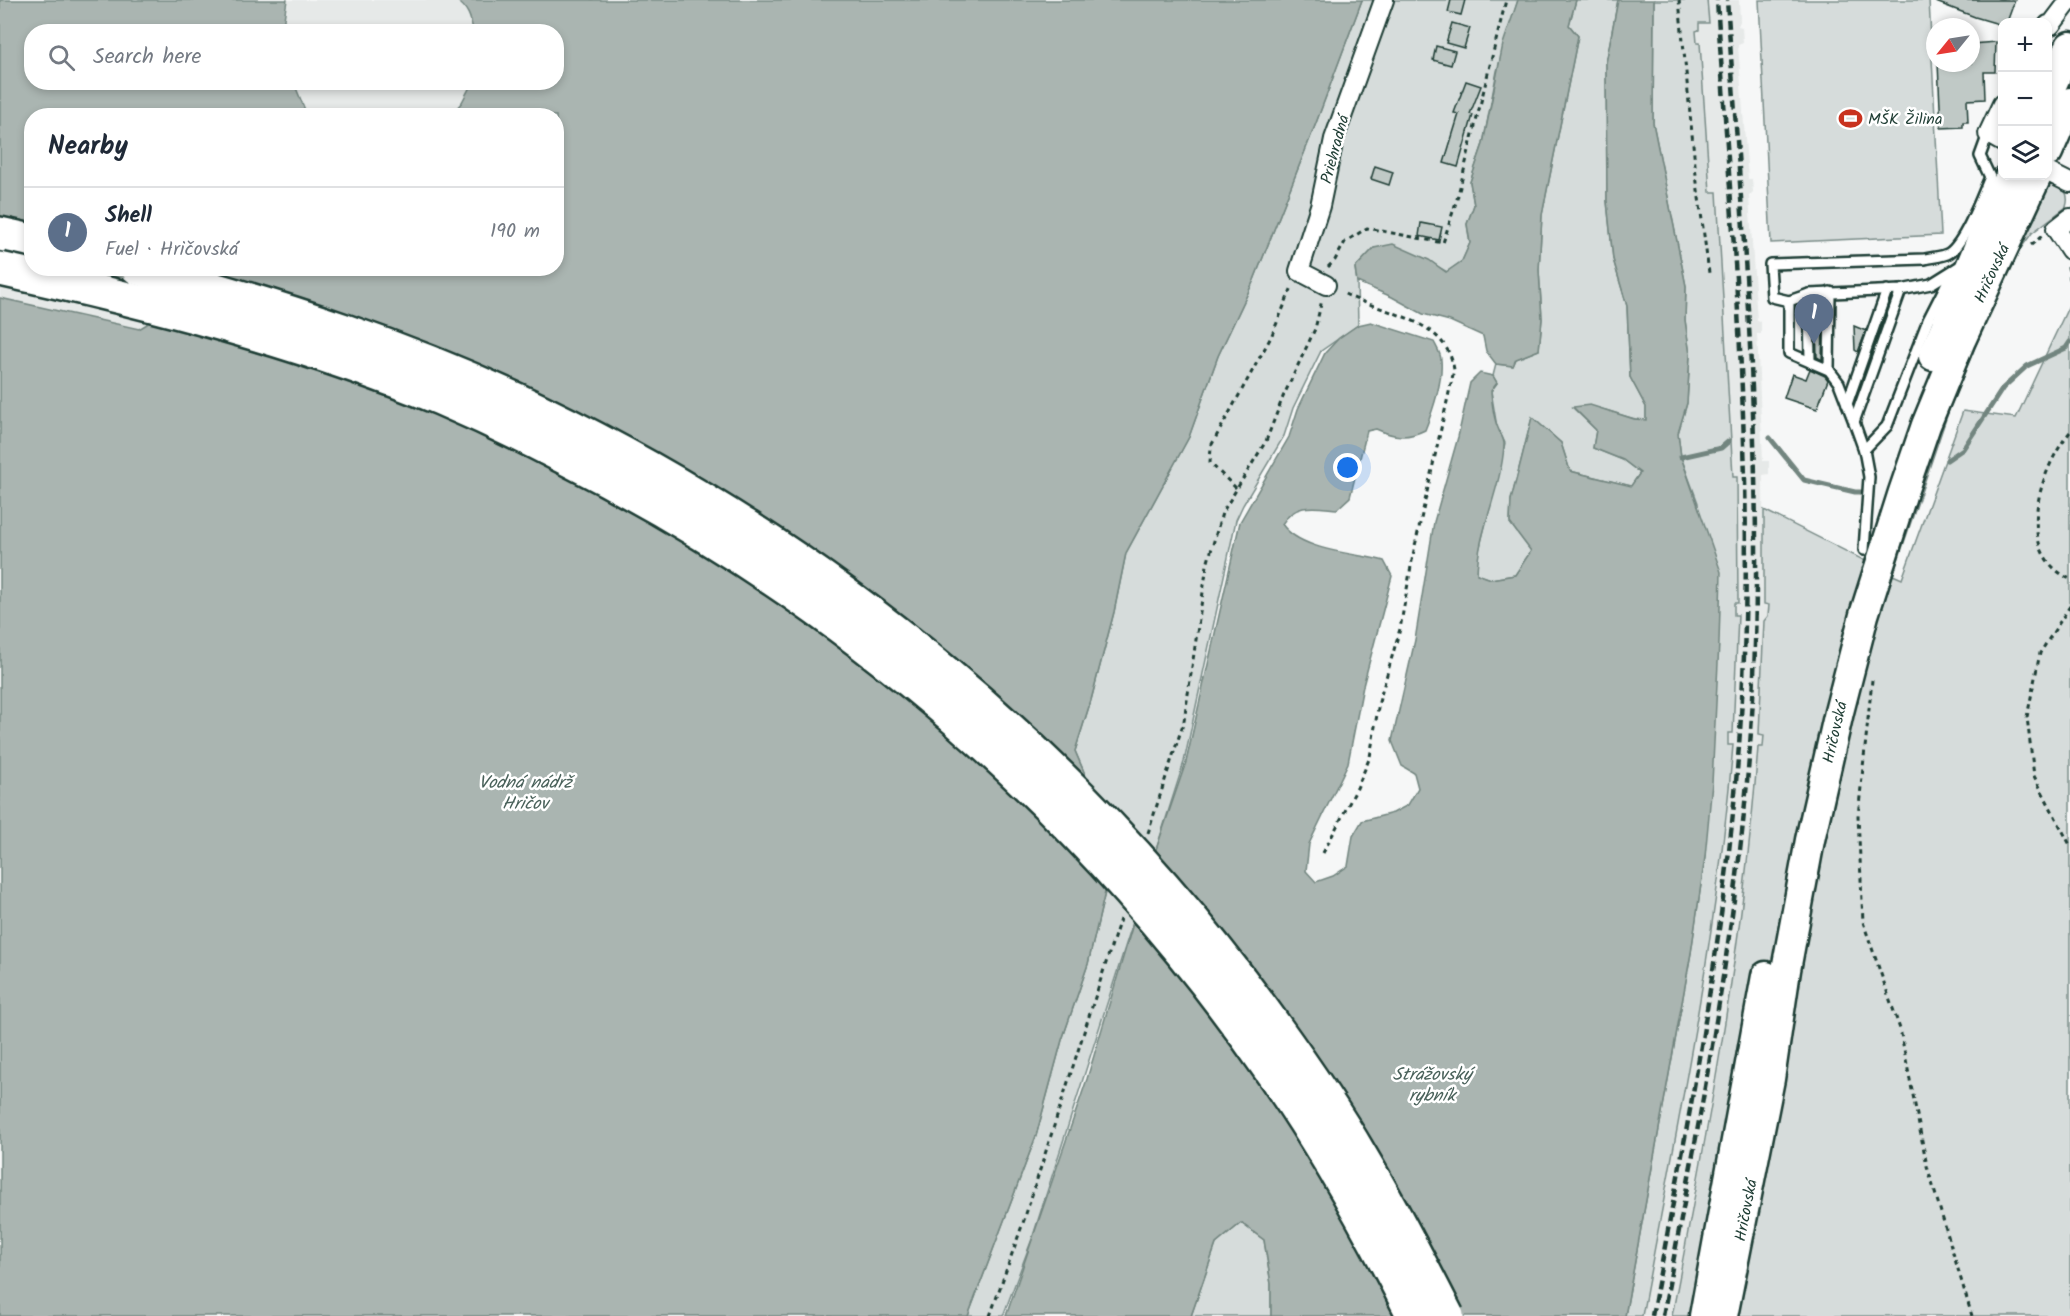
<!DOCTYPE html>
<meta charset="utf-8">
<style>
:root{--surface:#fff;--page:#f2f2f3;--text:#1f2937;--muted:#747a83;--line:#e0e1e3;--accent:#ea580c}
body{margin:0;font-family:Kalam,sans-serif;background:var(--page);color:var(--text)}
.controls{position:absolute;right:18px;top:18px;display:grid;overflow:hidden;border-radius:12px;box-shadow:0 3px 9px #0003}
.controls button{width:54px;height:54px;display:grid;place-items:center;padding:0;border:0;border-bottom:2px solid var(--line);background:var(--surface);color:var(--text);font:30px sans-serif}
.compass{position:absolute;left:1926px;top:18px;width:54px;height:54px;border-radius:50%;background:var(--surface);box-shadow:0 3px 9px #0003;rotate:240deg}
.you{position:absolute;left:1348px;top:468px;width:21px;height:21px;margin:-15px;border:4px solid #fff;border-radius:50%;background:#1a73e8;box-shadow:0 0 0 9px #1a73e833}
.badge{display:grid;place-items:center;width:39px;height:39px;border-radius:50%;background:var(--accent);color:#fff;font-size:20px;font-weight:700}
.pin{position:absolute;translate:-50% -50px;filter:drop-shadow(0 2px 3px #0008)}
.pin::after{content:'';position:absolute;top:32px;width:21px;height:18px;background:inherit;clip-path:polygon(0 0,100% 0,50% 100%)}
.list{margin:0;padding:0;list-style:none}
h2{display:flex;justify-content:space-between;align-items:center;height:78px;margin:0;padding:0 24px;font-size:26px}
h2 small{font-size:20px;font-weight:400;color:var(--muted)}
.list li{display:grid;grid-template-columns:39px 1fr auto;gap:18px;align-items:center;box-sizing:border-box;height:90px;padding:0 24px;border-top:2px solid var(--line)}
.list b{display:block;font-size:22px;white-space:nowrap}
.list p{margin:0;font-size:20px;white-space:nowrap;color:var(--muted)}
.list em{font-size:20px;font-style:normal;color:var(--muted)}
.icon{flex:none;width:33px;height:33px;fill:none;stroke:currentColor;stroke-width:2;stroke-linecap:round;stroke-linejoin:round}
.map{position:relative;flex:none;width:2070px;height:1316px;overflow:hidden}
.search{position:absolute;background:var(--surface);box-shadow:0 3px 9px #0003;left:24px;top:24px;width:540px;height:66px;display:flex;align-items:center;gap:15px;box-sizing:border-box;padding:0 21px;border-radius:24px;color:var(--muted);font-size:22px}
.panel{position:absolute;background:var(--surface);box-shadow:0 3px 9px #0003;left:24px;top:108px;width:540px;height:168px;border-radius:24px}
.map>svg:first-child{display:block}
.built{fill:#e6e9e8}
.green{fill:#d6dcdb;stroke:#7a8c88;stroke-width:1.5}
.water{fill:#aab5b1;stroke:#72857f;stroke-width:1.5}
.lines{fill:none;stroke-linecap:round;stroke-linejoin:round}
.stream{stroke:#72857f;stroke-width:5}
.building{fill:#c0c9c6;stroke:#1f3d34;stroke-width:1.5}
.lane-casing{stroke:#1f3d34;stroke-width:14}
.street-casing{stroke:#1f3d34;stroke-width:22}
.primary-casing{stroke:#1f3d34;stroke-width:33}
.highway-casing{stroke:#1f3d34;stroke-width:38}
.path{stroke:#1f3d34;stroke-width:3;stroke-dasharray:4.5 4.5;stroke-linecap:butt}
.lane{stroke:#fff;stroke-width:9}
.street{stroke:#fff;stroke-width:18}
.primary{stroke:#fff;stroke-width:28}
.highway{stroke:#fff;stroke-width:33}
.rail{stroke:#1f3d34;stroke-width:4.5;stroke-dasharray:9 4.5;stroke-linecap:butt}
.highway-bridge-casing{stroke:#1f3d34;stroke-width:38;stroke-linecap:butt}
.highway-bridge{stroke:#fff;stroke-width:33}
.labels{text-anchor:middle;stroke-width:5;stroke-linejoin:round;paint-order:stroke}
.poi-label{font-size:16px;fill:#1f3d34;stroke:#fff;text-anchor:start}
.street-label{font-size:16px;fill:#1f3d34;stroke:#fff}
.water-label{font-size:18px;font-style:italic;fill:#49615a;stroke:#fff}
</style>
<div class="map">
<svg width="2070" height="1316" viewBox="0 0 2070 1316">
<rect width="100%" height="100%" fill="#f6f7f7"/>
<filter id="ink" filterUnits="userSpaceOnUse"><feTurbulence type="fractalNoise" baseFrequency=".0167" numOctaves="2"/><feDisplacementMap in="SourceGraphic" scale="12" xChannelSelector="R" yChannelSelector="G"/><feConvolveMatrix kernelMatrix="1 2 1 2 8 2 1 2 1" color-interpolation-filters="sRGB"/></filter>
<g filter="url(#ink)">
<g class="built">
<polygon points="287,0 456,0 466,9 471,20 473,31 285,32 284,19"/>
<polygon points="1707,0 1739,0 1740,21 1738,26 1742,27 1743,43 1738,45 1748,179 1752,179 1753,192 1749,196 1757,321 1761,322 1761,334 1757,334 1763,461 1769,461 1769,474 1763,475 1764,604 1769,604 1768,616 1764,621 1759,734 1764,735 1762,748 1758,748 1747,876 1726,1017 1672,1316 1642,1316 1698,1011 1732,745 1728,745 1728,733 1733,733 1736,682 1738,616 1734,615 1734,603 1738,602 1737,477 1733,478 1717,193 1710,193 1700,43 1697,43 1696,30 1699,23 1709,23"/>
<polygon points="294,83 472,83 462,102 451,116 307,115"/>
<polygon points="0,253 32,268 100,269 135,299 146,315 147,324 139,329 0,298"/>
</g>
<g class="green">
<path d="M1362,0h156l-21,71 -14,73 -13,38 4,23 -7,19 3,19 -8,18 -15,11c-26,-17 -43,-19 -73,-24l-19,20 2,14 1,43 -37,26 -28,57 -9,28 -41,69 -7,15 -52,242 -152,477 -29,77h-35l68,-180 26,-96 26,-76 18,-76 -10,-88 -21,-49 16,-51 23,-88 12,-59 63,-116 29,-81 36,-76 62,-157z"/>
<path d="M1576,0h42l-12,63 1,138 6,58 14,47 3,71 16,30v14c-25,-3 -48,-19 -73,-13l23,22 -3,18 30,12 17,13 -9,13 -61,-15 -9,-28 -29,-25 -21,82 -1,23 21,28 -16,24 -24,4 -14,-5v-15l28,-116 -8,-16 -6,-36 6,-8 -4,-7 3,-12 17,2 3,-7 23,-9 3,-31 -3,-49 3,-55 36,-179 -9,-11z"/>
<path d="M1654,0h53l2,23h-10v7l-3,1 1,12h3l10,149h7l16,285h4l1,126h-4v12h4l-5,118h-5v12h5c-16,192 -56,382 -91,571h-17l66,-363 14,-96 -7,-354 -17,-46 -3,-24 9,-30 3,-48 -5,-35 1,-34 -33,-163z"/>
<polygon points="1759,0 1929,0 1941,235 1771,243"/>
<path d="M2051,185c13,0 19,9 15,22l-34,26 -11,15 -27,54 -44,105 -57,168 9,4 61,-168 53,7 54,-115v1013h-398c36,-188 72,-377 86,-569h5l1,-12 -5,-1 5,-113 4,-5 1,-11 -5,-1v-94l123,62 57,-167 101,-219z"/>
<polygon points="1241,1223 1264,1240 1271,1284 1271,1316 1191,1316 1216,1244"/>
</g>
<g class="water">
<polygon points="0,0 287,0 284,19 285,31 32,32 32,82 294,83 307,115 32,116 31,261 0,253"/>
<path d="M456,0h906l-46,123 -62,157 -36,76 -29,81 -63,116 -12,59 -23,88 -16,51 21,49 10,88 -18,76 -26,76 -26,96 -68,180h-968v-1018l139,31 8,-5c-2,-24 -30,-41 -47,-55l456,-1v-152l-105,-1 11,-13 10,-19 84,-1v-50l-83,-1c-2,-13 -5,-23 -17,-31z"/>
<polygon points="1518,0 1576,0 1569,25 1578,36 1542,215 1539,270 1542,319 1539,350 1516,359 1513,366 1496,364 1486,351 1483,336 1450,321 1423,314 1392,297 1357,282 1355,268 1374,248 1393,244 1429,260 1446,272 1462,261 1470,243 1467,224 1474,205 1470,182 1483,144 1503,44"/>
<path d="M1618,0h36l-1,123 33,163 -1,34 5,35 -3,48 -9,30 3,24 40,115 -2,71 -7,140 -7,74 -14,96 -66,363h-354v-32l-7,-44 -23,-17 -25,21 -25,72h-185l81,-237 62,-209 37,-108 54,-240 49,-85 9,-28 27,-56 14,-15 19,-13 13,-3 63,20c3,6 7,12 7,18 2,21 -8,50 -16,70 -18,9 -31,7 -49,-1l-9,2 -17,66 -13,12c-23,-2 -41,-7 -55,15 18,27 73,29 102,37l8,15 -29,110 -15,77 -39,81 -3,27 10,11 17,-6 15,-10 5,-30 9,-15 31,-8 15,-8 10,-17 -4,-15 -12,-7 -10,-25 23,-101 19,-118 24,-85 12,-54 10,-10 13,3 4,7 -6,8c1,12 2,26 7,37 2,6 7,11 6,18 -3,44 -26,84 -27,128l14,5 24,-4 16,-24 -21,-28 1,-23 21,-83 29,26 9,28 61,15 9,-13 -17,-13 -30,-12 3,-18 -23,-23 17,-2 44,14 12,1v-13l-16,-30 -3,-71 -14,-47 -6,-58 -1,-138z"/>
</g>
<g class="lines">
<g class="stream">
<polyline points="1770,438 1804,480 1855,492 1861,492"/>
<polyline points="1681,457 1721,448 1729,441"/>
<polyline points="1947,460 1963,449 2003,388 2027,366 2066,348 2070,342"/>
</g>
</g>
<g class="building">
<polygon points="1451,0 1465,0 1461,15 1448,12"/>
<polygon points="1937,0 2015,0 2007,22 2002,22 2002,25 1975,17 1936,2"/>
<polygon points="1452,23 1470,28 1464,48 1446,43"/>
<polygon points="1996,42 1995,72 1984,72 1985,99 1967,100 1968,122 1963,122 1963,127 1941,128 1938,63 1971,63 1971,44"/>
<polygon points="1436,46 1455,51 1451,65 1433,60"/>
<polygon points="1466,81 1481,86 1470,114 1473,115 1458,167 1444,163 1459,114 1454,113"/>
<polygon points="1375,166 1393,172 1389,185 1371,179"/>
<polygon points="1421,223 1442,227 1439,240 1419,236"/>
<polygon points="1816,326 1823,328 1822,360 1817,357"/>
<polygon points="1854,326 1866,331 1858,352 1855,350"/>
<polygon points="1810,369 1825,376 1828,380 1817,409 1784,398 1792,374 1806,379"/>
</g>
<g class="lines">
<defs>
<g id="lane">
<polyline points="1809,294 1810,362"/>
<path d="M1789,301l-17,-4 -2,-33 155,-5c7,-2 18,-2 24,-6 16,-11 33,-57 41,-76l-10,-21 8,-22"/>
<polyline points="1829,370 1830,292"/>
<polyline points="1847,404 1887,290"/>
<polyline points="1854,422 1901,290"/>
<polyline points="1864,450 1887,426 1928,320 1953,271"/>
<polyline points="1864,550 1869,477 1864,450 1854,422 1839,383 1829,370 1789,353 1789,301 1809,294 1901,290 1931,284 1963,264"/>
</g>
<g id="street">
<polyline points="2048,25 2051,25 2070,0"/>
<polyline points="2002,104 1988,134 2002,142"/>
<polyline points="2048,172 2070,183"/>
<polyline points="2070,218 2056,229 2070,250"/>
<polyline points="1326,285 1299,271 1320,206 1334,139 1384,0"/>
</g>
<g id="primary">
<polyline points="2048,94 2070,46"/>
<polyline points="2048,152 2070,102"/>
<polyline points="1933,356 1987,226 2010,176"/>
<polyline points="1704,1316 1766,976"/>
<polyline points="1723,1316 1770,1079 1786,970 1810,840 1839,712 1864,615 1903,492 1926,425 1961,340 2037,176"/>
</g>
<polyline id="highway" points="0,234 32,241"/>
</defs>
<use href="#lane" class="lane-casing"/>
<use href="#street" class="street-casing"/>
<use href="#primary" class="primary-casing"/>
<use href="#highway" class="highway-casing"/>
<g class="path">
<polyline points="1679,0 1696,175 1709,273"/>
<polyline points="2031,245 2042,236"/>
<polyline points="2068,266 2070,280"/>
<polyline points="1328,267 1335,260 1345,242 1367,228 1443,243 1457,199 1506,0"/>
<path d="M2070,432c-31,38 -57,120 0,147"/>
<polyline points="1236,488 1210,463 1211,446 1271,337 1292,287"/>
<polyline points="2070,606 2040,653 2027,717 2034,776 2070,845"/>
<polyline points="1872,680 1858,816 1863,922 1900,1029 1927,1166 1972,1316"/>
<polyline points="1148,833 1184,721 1207,565 1222,513 1266,441 1283,397 1315,329 1322,300"/>
<path d="M1323,853l34,-65 13,-31 9,-55 21,-73 13,-74 41,-185c-7,-53 -73,-56 -113,-78"/>
<polyline points="990,1316 1024,1220 1120,919"/>
</g>
<use href="#lane" class="lane"/>
<use href="#street" class="street"/>
<use href="#primary" class="primary"/>
<use href="#highway" class="highway"/>
<g class="rail">
<path d="M1652,1316c38,-205 79,-410 90,-618 13,-233 -10,-466 -25,-698"/>
<path d="M1663,1316c38,-205 79,-410 90,-618 11,-233 -10,-466 -26,-698"/>
</g>
<defs>
<g id="highway-bridge">
<path d="M138,268c137,37 274,81 402,143 291,141 544,351 733,613 31,43 61,86 87,131 31,52 59,106 87,161"/>
<path d="M0,269c150,33 298,71 440,129 42,18 84,38 124,59 288,145 529,356 712,621 52,75 97,156 138,238"/>
</g>
</defs>
<use href="#highway-bridge" class="highway-bridge-casing"/>
<use href="#highway-bridge" class="highway-bridge"/>
</g>
</g>
<defs>
<symbol id="stadium-bare" viewBox="-9 -9 18 18"><path d="M0-5a6.5 5 0 1 0 0 10a6.5 5 0 1 0 0-10ZM-3.5-1.8h7v3.6h-7Z" fill="#c8321e" stroke="#fff" stroke-width="2.5" paint-order="stroke"/></symbol>
</defs>
<g fill-rule="evenodd">
<use href="#stadium-bare" x="1834" y="102" width="33" height="33"/>
</g>
<g class="labels">
<g class="poi-label">
<text x="1868" y="124">MŠK Žilina</text>
</g>
<g class="street-label">
<text transform="translate(1334 149) rotate(-75)" y="6">Priehradná</text>
<text transform="translate(1991 273) rotate(-65)" y="6">Hričovská</text>
<text transform="translate(1834 732) rotate(-77)" y="6">Hričovská</text>
<text transform="translate(1745 1210) rotate(-79)" y="6">Hričovská</text>
</g>
<g class="water-label">
<text x="525" y="788">Vodná nádrž<tspan x="525" dy="21">Hričov</tspan></text>
<text x="1432" y="1080">Strážovský<tspan x="1432" dy="21">rybník</tspan></text>
</g>
</g>
</svg>
<div class="controls">
<button>+</button>
<button>−</button>
<button><svg class="icon" aria-label="layers" viewBox="0 0 24 24"><path d="M12 4l9 5-9 5-9-5zM3 14l9 5 9-5"/></svg></button>
</div>
<svg class="compass" viewBox="-18 -18 36 36"><path d="M0-13l5 13h-10z" fill="#e53935"/><path d="M0 13l5-13h-10z" fill="#747a83"/></svg>
<div class="you"></div>
<div class="pin badge" style="left:1814px;top:344px;background:#5c6f8a">1</div>
<div class="search"><svg class="icon" aria-label="search" viewBox="0 0 24 24"><circle cx="10" cy="10" r="6"/><path d="M15 15l6 6"/></svg>Search here</div>
<section class="panel">
<h2>Nearby<small></small></h2>
<ul class="list">
<li><span class="badge" style="background:#5c6f8a">1</span><div><b>Shell</b><p>Fuel · Hričovská</p></div><em>190 m</em></li>
</ul>
</section>
</div>
